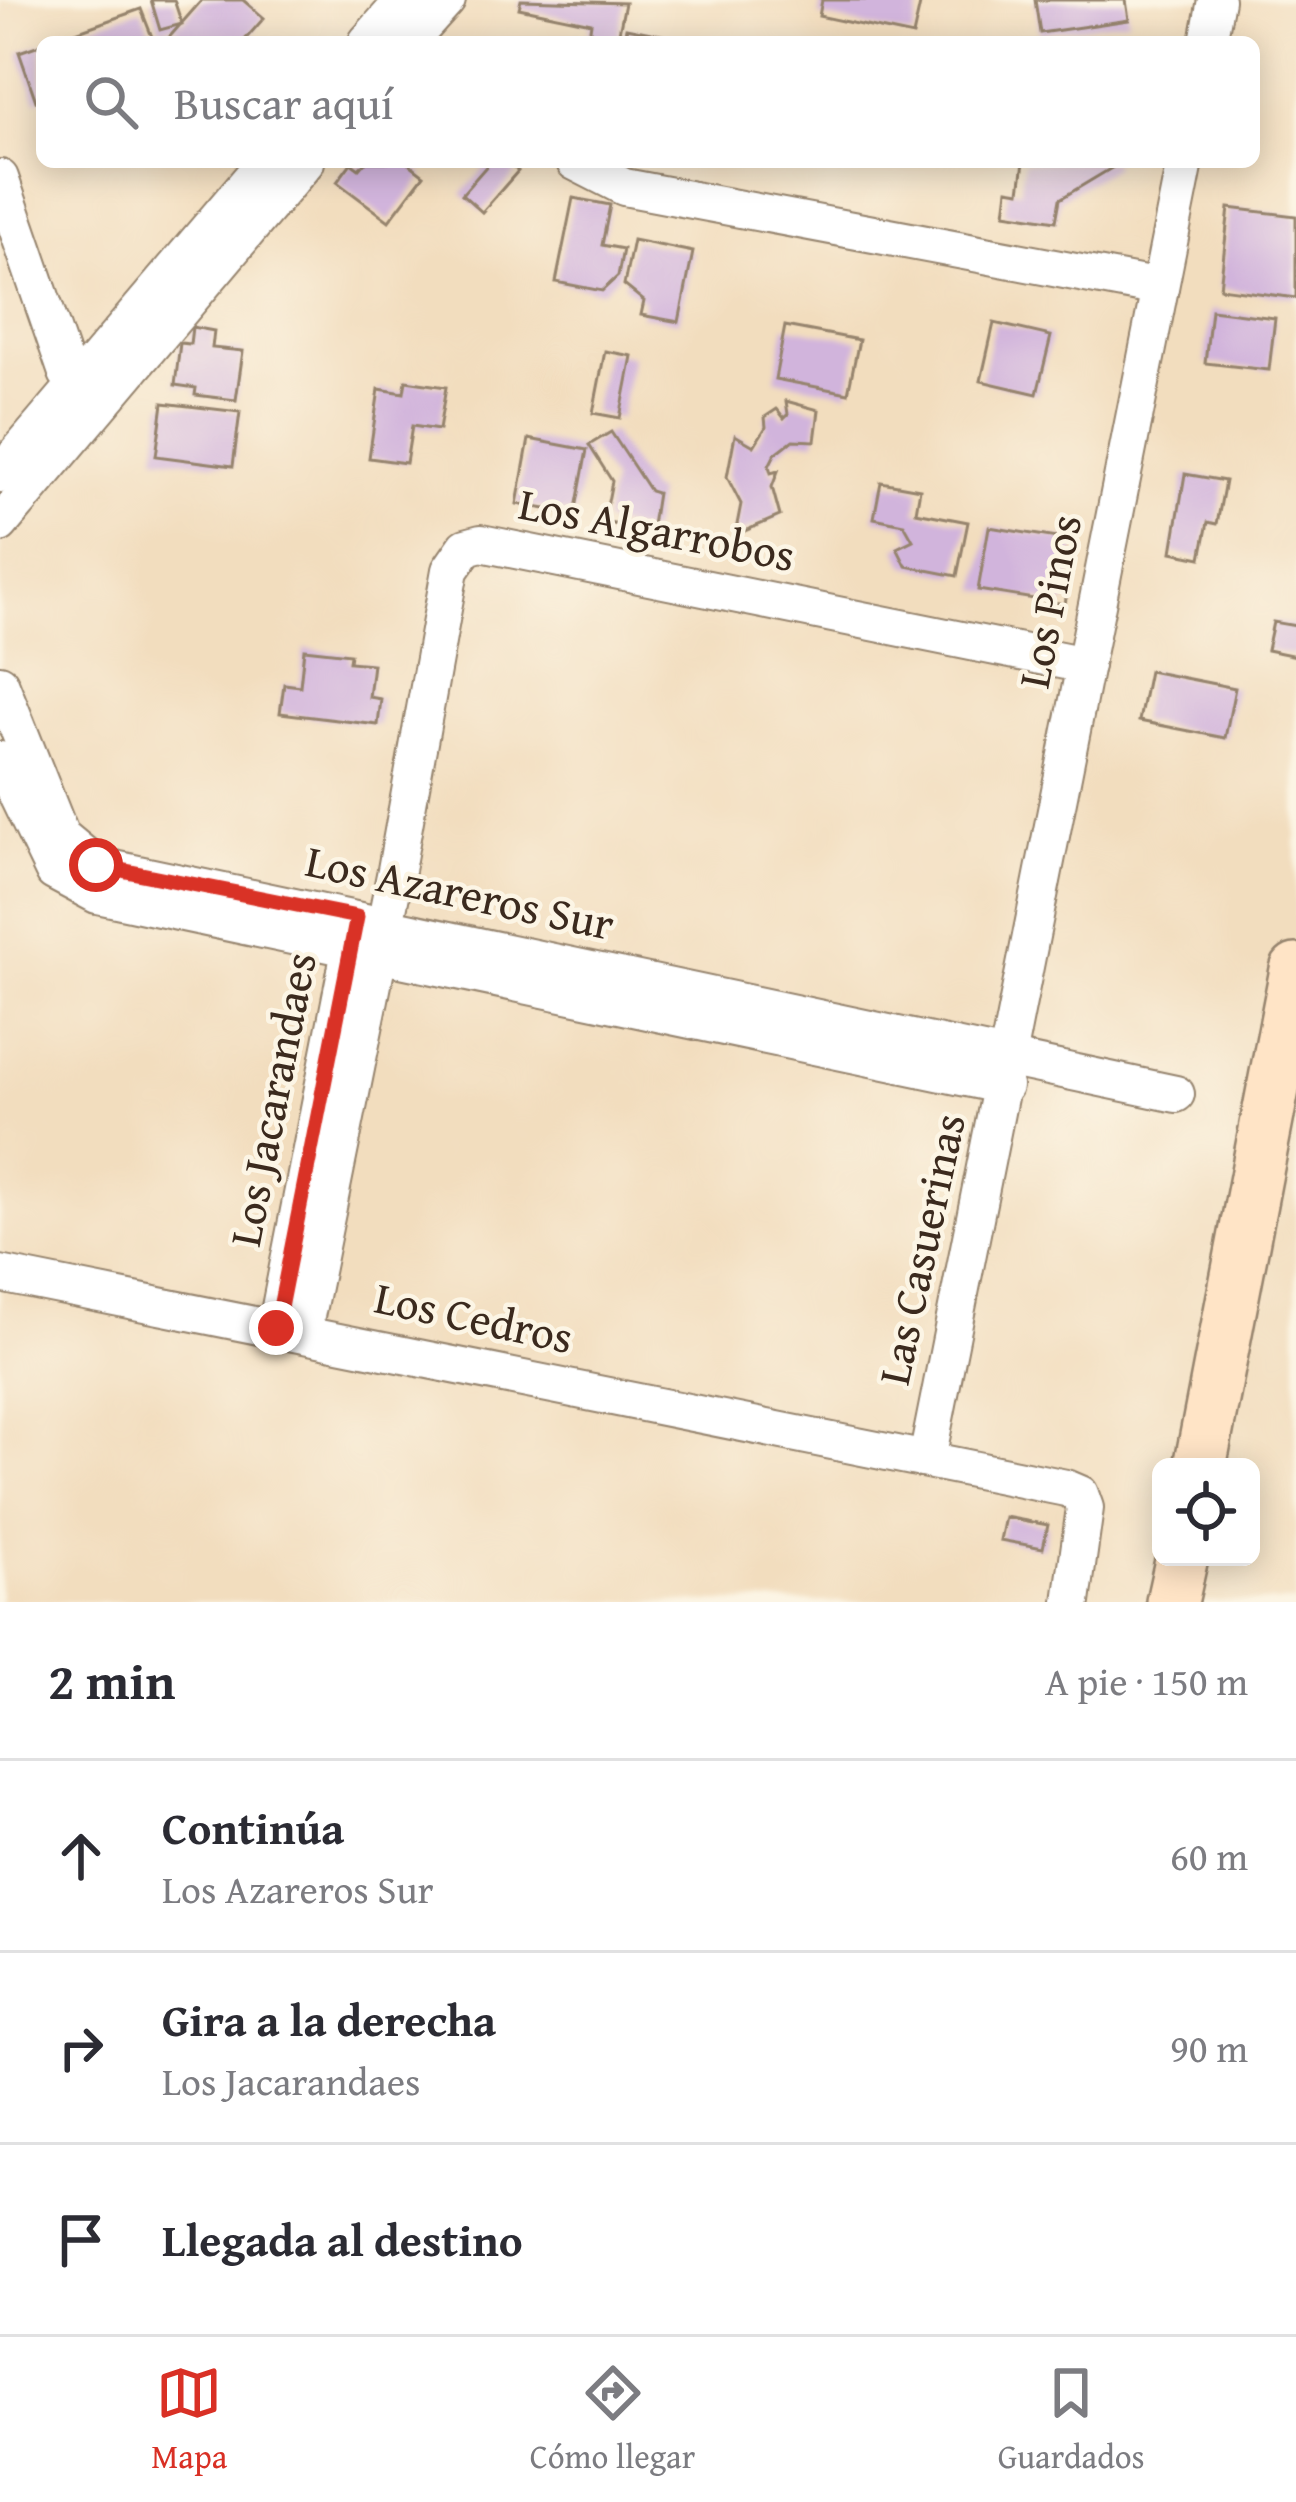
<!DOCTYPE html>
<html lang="es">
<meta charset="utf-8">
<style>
:root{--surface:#fff;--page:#f7f7f7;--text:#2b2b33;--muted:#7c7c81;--line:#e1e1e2;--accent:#d93025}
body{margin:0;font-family:"Gentium Book Plus",serif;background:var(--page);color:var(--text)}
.controls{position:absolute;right:36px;bottom:36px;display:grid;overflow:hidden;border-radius:18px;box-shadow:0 6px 30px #0003}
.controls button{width:108px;height:108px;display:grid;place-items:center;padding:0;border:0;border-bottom:3px solid var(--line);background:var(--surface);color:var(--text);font:60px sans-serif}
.stop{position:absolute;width:36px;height:36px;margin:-27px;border:9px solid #d93025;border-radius:50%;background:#fff}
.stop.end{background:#d93025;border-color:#fff;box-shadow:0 3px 12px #0008}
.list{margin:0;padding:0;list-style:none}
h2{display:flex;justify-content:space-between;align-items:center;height:156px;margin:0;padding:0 48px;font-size:51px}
h2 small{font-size:39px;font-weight:400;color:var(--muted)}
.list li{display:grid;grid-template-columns:78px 1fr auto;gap:36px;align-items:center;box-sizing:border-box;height:192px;padding:0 48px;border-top:3px solid var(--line)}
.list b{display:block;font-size:45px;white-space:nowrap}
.list p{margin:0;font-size:39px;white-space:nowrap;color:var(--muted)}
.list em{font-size:39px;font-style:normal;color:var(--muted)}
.icon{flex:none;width:66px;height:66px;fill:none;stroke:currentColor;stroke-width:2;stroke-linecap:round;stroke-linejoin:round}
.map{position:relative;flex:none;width:1296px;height:1602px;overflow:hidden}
.search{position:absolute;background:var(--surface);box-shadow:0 6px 30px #0003;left:36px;right:36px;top:36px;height:132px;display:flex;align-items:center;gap:30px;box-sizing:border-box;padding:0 42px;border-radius:18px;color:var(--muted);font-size:45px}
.sheet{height:732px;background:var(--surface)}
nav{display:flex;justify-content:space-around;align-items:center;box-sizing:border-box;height:168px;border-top:3px solid var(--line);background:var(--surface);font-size:33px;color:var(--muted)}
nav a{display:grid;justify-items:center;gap:6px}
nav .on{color:var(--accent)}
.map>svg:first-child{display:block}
.building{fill:#d1b4dc}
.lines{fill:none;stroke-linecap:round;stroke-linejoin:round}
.minor-casing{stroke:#96846e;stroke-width:40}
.secondary-casing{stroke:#96846e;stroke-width:56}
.minor{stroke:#fff;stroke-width:36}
.secondary{stroke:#ffe4c6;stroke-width:51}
.route{stroke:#d93025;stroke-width:15}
.labels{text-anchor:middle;stroke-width:9;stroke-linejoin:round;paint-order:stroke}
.street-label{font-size:45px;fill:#3b2a1e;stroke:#fcf5e5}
</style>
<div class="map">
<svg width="1296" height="1602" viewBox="0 0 1296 1602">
<rect width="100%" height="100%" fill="#fcf5e5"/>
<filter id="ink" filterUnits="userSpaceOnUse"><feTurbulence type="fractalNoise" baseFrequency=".00833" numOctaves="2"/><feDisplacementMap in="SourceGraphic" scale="24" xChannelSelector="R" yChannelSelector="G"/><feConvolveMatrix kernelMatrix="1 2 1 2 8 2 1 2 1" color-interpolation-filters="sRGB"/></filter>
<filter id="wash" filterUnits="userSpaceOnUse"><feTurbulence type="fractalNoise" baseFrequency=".004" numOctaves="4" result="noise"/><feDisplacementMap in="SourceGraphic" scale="48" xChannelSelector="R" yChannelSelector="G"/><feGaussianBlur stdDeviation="2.7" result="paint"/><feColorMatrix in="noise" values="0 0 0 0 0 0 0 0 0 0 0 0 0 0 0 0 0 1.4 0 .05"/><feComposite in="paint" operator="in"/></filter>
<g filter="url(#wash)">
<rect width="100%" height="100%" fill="#f2ddbe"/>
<g id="blocks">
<g class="building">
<polygon points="151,0 174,0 182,24 160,30"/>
<polygon points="202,0 243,0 264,18 243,42 165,42"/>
<polygon points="521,0 625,3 617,42 588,42 591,23 519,8"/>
<polygon points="822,0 921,0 913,36 819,16"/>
<polygon points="1035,0 1126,0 1129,20 1040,33"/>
<polygon points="141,9 154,42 50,42 50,41"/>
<polygon points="626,28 666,36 665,42 623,42"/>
<polygon points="42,44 42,99 36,101 19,52"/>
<polygon points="365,162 407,162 424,175 389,221 337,182 351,163 359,169"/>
<polygon points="490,162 508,162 518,171 482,212 462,194"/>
<polygon points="1024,162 1113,162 1115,166 1060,199 1056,221 1005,213 1008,189 1020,191"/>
<polygon points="573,198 610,205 602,245 623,249 618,276 602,291 556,282"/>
<polygon points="1229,208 1296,216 1296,298 1220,288"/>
<polygon points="633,240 693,252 679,322 641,315 644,301 624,285"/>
<polygon points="1211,310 1275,318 1269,370 1205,363"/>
<polygon points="994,323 1051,336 1037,394 981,381"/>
<polygon points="785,326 859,340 848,393 775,379"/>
<polygon points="192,327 214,331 212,348 243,351 236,400 195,395 196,388 175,385 180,343 190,344"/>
<polygon points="605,351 632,356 620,418 593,413"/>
<polygon points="406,381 446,387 439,430 412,426 406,463 369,458 379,389 404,393"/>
<polygon points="786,401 819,410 815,441 793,440 775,454 769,466 771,473 778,471 772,487 780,516 735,535 741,504 727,477 735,435 754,446 766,427 765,417 777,409 784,418 788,414"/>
<polygon points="163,403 240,412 233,466 156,456"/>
<polygon points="611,432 650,491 657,493 651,532 604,522 612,481 589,445"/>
<polygon points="529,439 587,450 575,514 517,504"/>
<polygon points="1185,474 1225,481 1217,524 1208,522 1201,558 1172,552"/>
<polygon points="881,482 920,489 916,512 968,522 957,576 906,566 897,548 913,540 904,524 874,518"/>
<polygon points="989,527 1076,541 1065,604 978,590"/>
<polygon points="1273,622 1296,626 1296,656 1267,650"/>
<polygon points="304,649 350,654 349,662 373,664 369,697 381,699 378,725 280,713 284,684 300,686"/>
<polygon points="1149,671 1235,688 1225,738 1139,721"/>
<polygon points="1005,1517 1048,1525 1043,1548 1000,1540"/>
</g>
</g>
</g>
<g filter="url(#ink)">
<use href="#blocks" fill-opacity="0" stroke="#96846e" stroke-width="3"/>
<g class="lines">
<defs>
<g id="minor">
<polyline points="367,42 404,0"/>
<polyline points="409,42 447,0"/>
<polyline points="1208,42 1216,0"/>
<polyline points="575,162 624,187 1160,288"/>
<polyline points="0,178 67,373 91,399"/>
<polyline points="0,474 265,162"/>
<polyline points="0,524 306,162"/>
<polyline points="0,683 61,836 96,865 1176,1094"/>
<polyline points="0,760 54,872 97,895 1004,1086"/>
<polyline points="0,1274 1066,1488 1080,1494 1085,1508 1072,1602"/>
<polyline points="276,1328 355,925"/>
<polyline points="303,1331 396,870 450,570 466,547 481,543 1085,665"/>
<polyline points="927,1459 1185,162"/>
</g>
<g id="secondary">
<polyline points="1200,1467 1296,970"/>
<polyline points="1172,1602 1182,1557"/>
</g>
</defs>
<use href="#minor" class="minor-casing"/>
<use href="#secondary" class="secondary-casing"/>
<use href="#minor" class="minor"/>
<use href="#secondary" class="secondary"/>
</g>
</g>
<g class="lines" filter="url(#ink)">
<polyline class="route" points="96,865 357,917 276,1328"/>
</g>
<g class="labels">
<g class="street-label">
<text transform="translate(657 529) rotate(11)" y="16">Los Algarrobos</text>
<text transform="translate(1049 601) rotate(-79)" y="16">Los Pinos</text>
<text transform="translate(460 892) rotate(12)" y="16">Los Azareros Sur</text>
<text transform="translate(272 1099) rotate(-79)" y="16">Los Jacarandaes</text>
<text transform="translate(921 1249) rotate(-78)" y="16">Las Casuerinas</text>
<text transform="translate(474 1317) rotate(12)" y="16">Los Cedros</text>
</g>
</g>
</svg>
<div class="controls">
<button><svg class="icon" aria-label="locate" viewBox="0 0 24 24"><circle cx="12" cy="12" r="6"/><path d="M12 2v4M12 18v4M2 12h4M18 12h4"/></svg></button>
</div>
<div class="stop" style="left:96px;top:865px"></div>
<div class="stop end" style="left:276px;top:1328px"></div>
<div class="search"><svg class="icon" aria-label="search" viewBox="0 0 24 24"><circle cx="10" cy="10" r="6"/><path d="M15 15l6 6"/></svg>Buscar aquí</div>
</div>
<section class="sheet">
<h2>2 min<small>A pie · 150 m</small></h2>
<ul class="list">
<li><svg class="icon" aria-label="ahead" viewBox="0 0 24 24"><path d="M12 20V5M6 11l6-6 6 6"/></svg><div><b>Continúa</b><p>Los Azareros Sur</p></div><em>60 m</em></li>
<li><svg class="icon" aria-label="right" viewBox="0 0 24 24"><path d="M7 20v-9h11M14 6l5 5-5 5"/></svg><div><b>Gira a la derecha</b><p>Los Jacarandaes</p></div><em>90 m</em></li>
<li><svg class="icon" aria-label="arrive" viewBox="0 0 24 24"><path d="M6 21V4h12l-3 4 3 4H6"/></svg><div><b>Llegada al destino</b></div></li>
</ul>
</section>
<nav>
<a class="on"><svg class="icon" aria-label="map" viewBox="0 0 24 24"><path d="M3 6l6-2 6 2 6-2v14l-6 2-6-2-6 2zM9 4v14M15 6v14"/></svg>Mapa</a>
<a><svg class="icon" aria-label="directions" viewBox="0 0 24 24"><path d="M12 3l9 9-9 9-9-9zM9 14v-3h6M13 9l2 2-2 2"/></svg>Cómo llegar</a>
<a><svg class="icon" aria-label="saved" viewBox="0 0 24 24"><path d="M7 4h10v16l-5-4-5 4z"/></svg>Guardados</a>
</nav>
